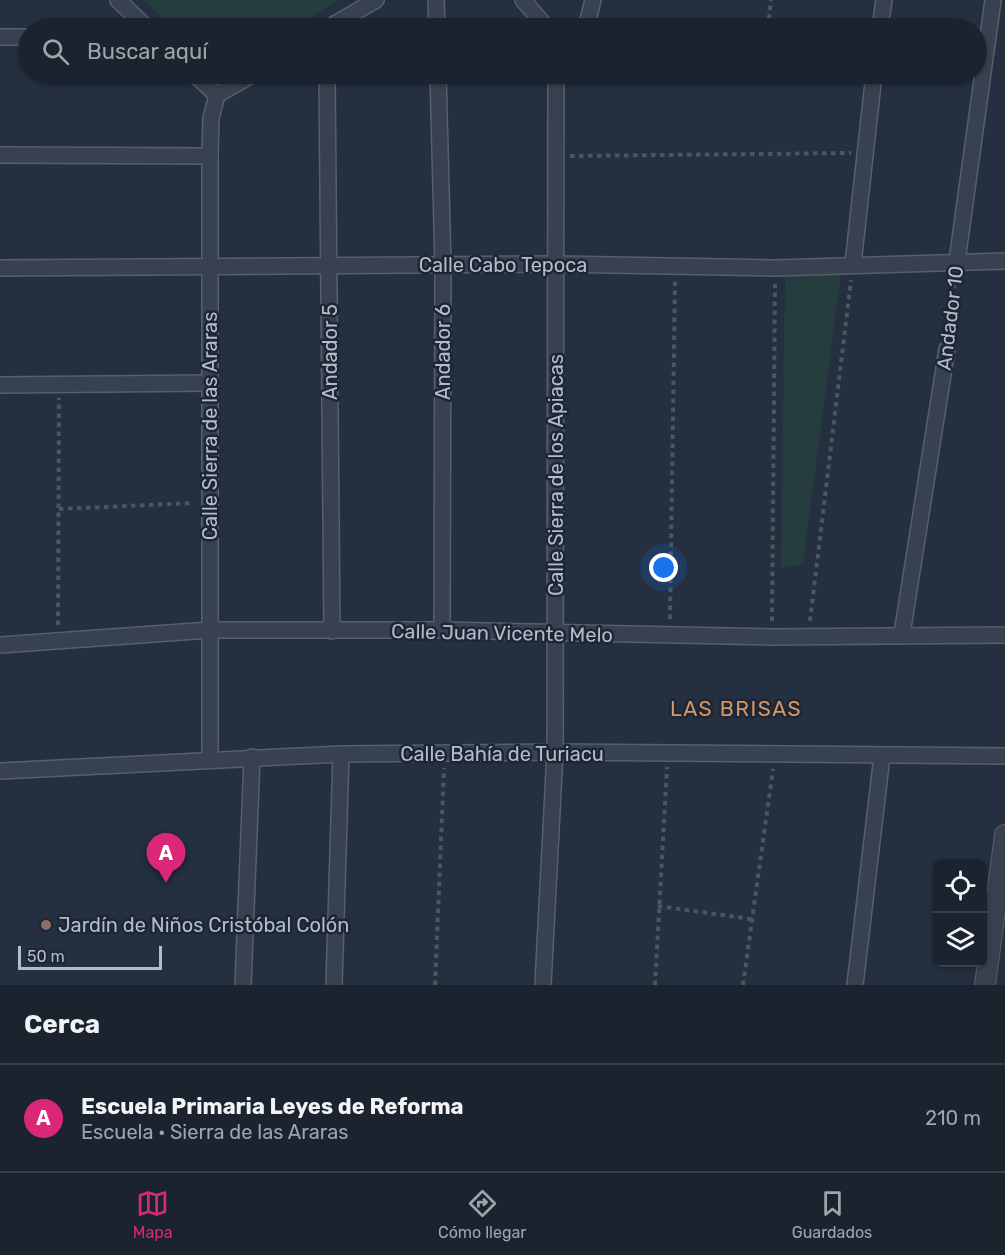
<!DOCTYPE html>
<html lang="es">
<meta charset="utf-8">
<style>
:root{--surface:#1b232f;--page:#282f3b;--text:#f1f3f6;--muted:#a0a4aa;--line:#39404b;--accent:#db2777}
body{margin:0;font-family:Rubik,sans-serif;background:var(--page);color:var(--text)}
.controls{position:absolute;right:18px;bottom:18px;display:grid;overflow:hidden;border-radius:9px;box-shadow:0 2px 4px #0004}
.controls button{width:54px;height:54px;display:grid;place-items:center;padding:0;border:0;border-bottom:2px solid var(--line);background:var(--surface);color:var(--text);font:30px sans-serif}
.scale{position:absolute;left:18px;bottom:15px;width:144px;box-sizing:border-box;padding-left:6px;border:3px solid #b4bcca;border-top:0;font-size:16px;line-height:21px;white-space:nowrap;color:#b4bcca;-webkit-text-stroke:4px #1d2634;paint-order:stroke}
.you{position:absolute;left:664px;top:568px;width:21px;height:21px;margin:-15px;border:4px solid #fff;border-radius:50%;background:#1a73e8;box-shadow:0 0 0 9px #1a73e833}
.badge{display:grid;place-items:center;width:39px;height:39px;border-radius:50%;background:var(--accent);color:#fff;font-size:20px;font-weight:700}
.pin{position:absolute;translate:-50% -50px;filter:drop-shadow(0 2px 3px #0008)}
.pin::after{content:'';position:absolute;top:32px;width:21px;height:18px;background:inherit;clip-path:polygon(0 0,100% 0,50% 100%)}
.list{margin:0;padding:0;list-style:none}
h2{display:flex;justify-content:space-between;align-items:center;height:78px;margin:0;padding:0 24px;font-size:26px}
h2 small{font-size:20px;font-weight:400;color:var(--muted)}
.list li{display:grid;grid-template-columns:39px 1fr auto;gap:18px;align-items:center;box-sizing:border-box;height:108px;padding:0 24px;border-top:2px solid var(--line)}
.list b{display:block;font-size:22px;white-space:nowrap}
.list p{margin:0;font-size:20px;white-space:nowrap;color:var(--muted)}
.list em{font-size:20px;font-style:normal;color:var(--muted)}
.icon{flex:none;width:33px;height:33px;fill:none;stroke:currentColor;stroke-width:2;stroke-linecap:round;stroke-linejoin:round}
.map{position:relative;flex:none;width:1005px;height:985px;overflow:hidden}
.search{position:absolute;background:var(--surface);box-shadow:0 2px 4px #0004;left:18px;right:18px;top:18px;height:66px;display:flex;align-items:center;gap:15px;box-sizing:border-box;padding:0 21px;border-radius:33px;color:var(--muted);font-size:22px}
.sheet{height:186px;background:var(--surface)}
nav{display:flex;justify-content:space-around;align-items:center;box-sizing:border-box;height:84px;border-top:2px solid var(--line);background:var(--surface);font-size:16px;color:var(--muted)}
nav a{display:grid;justify-items:center;gap:3px}
nav .on{color:var(--accent)}
.map>svg:first-child{display:block}
.green{fill:#263d40}
.lines{fill:none;stroke-linecap:round;stroke-linejoin:round}
.minor-casing{stroke:#565f6d;stroke-width:18}
.tertiary-casing{stroke:#565f6d;stroke-width:22}
.path{stroke:#445a5d;stroke-width:4;stroke-dasharray:4.5 4.5;stroke-linecap:butt}
.minor{stroke:#38414f;stroke-width:15}
.tertiary{stroke:#38414f;stroke-width:20}
.education-dot{fill:#8d6e63;stroke:#1d2634;stroke-width:2}
.labels{text-anchor:middle;stroke-width:5;stroke-linejoin:round;paint-order:stroke}
.street-label{font-size:20px;fill:#b4bcca;stroke:#1d2634}
.poi-label{font-size:20px;fill:#b4bcca;stroke:#1d2634;text-anchor:start}
.neighbourhood-label{font-size:21px;letter-spacing:1.5px;fill:#d69663;stroke:#1d2634}
</style>
<div class="map">
<svg width="1005" height="985" viewBox="0 0 1005 985">
<rect width="100%" height="100%" fill="#242f3f"/>
<g class="green">
<polygon points="144,0 339,0 292,28 173,28"/>
<polygon points="841,274 803,564 781,568 785,276"/>
</g>
<g class="lines">
<defs>
<g id="minor">
<polyline points="118,0 147,28"/>
<polyline points="436,0 437,28"/>
<polyline points="523,0 547,28"/>
<polyline points="328,28 376,0"/>
<polyline points="586,28 593,0"/>
<polyline points="880,28 884,0"/>
<polyline points="0,37 28,37"/>
<polyline points="194,74 217,95"/>
<polyline points="327,74 332,631"/>
<polyline points="438,74 443,266 442,630"/>
<polyline points="217,95 253,74"/>
<polyline points="0,155 210,156"/>
<polyline points="957,261 993,0"/>
<polyline points="853,264 874,74"/>
<polyline points="0,268 557,264 775,268 1005,261"/>
<polyline points="0,385 210,383"/>
<polyline points="902,634 947,349"/>
<polyline points="0,645 210,630 442,630 772,637 1005,635"/>
<polyline points="210,759 210,156 211,118 217,95"/>
<polyline points="0,771 341,754 555,752 1005,756"/>
<polyline points="243,985 252,757"/>
<polyline points="334,985 341,754"/>
<polyline points="543,985 555,752 556,74"/>
<polyline points="855,985 882,756"/>
</g>
<polyline id="tertiary" points="985,985 1005,835"/>
</defs>
<use href="#minor" class="minor-casing"/>
<use href="#tertiary" class="tertiary-casing"/>
<g class="path">
<polyline points="768,28 771,0"/>
<polyline points="570,156 851,153"/>
<polyline points="948,333 955,278"/>
<polyline points="59,509 194,503"/>
<polyline points="670,619 675,281"/>
<polyline points="772,621 775,284"/>
<polyline points="810,621 851,280"/>
<polyline points="58,625 59,398"/>
<polyline points="658,906 751,919"/>
<polyline points="435,985 444,768"/>
<polyline points="655,985 667,767"/>
<polyline points="743,985 773,769"/>
</g>
<use href="#minor" class="minor"/>
<use href="#tertiary" class="tertiary"/>
</g>
<circle class="education-dot" cx="46" cy="925" r="6"/>
<g class="labels">
<g class="street-label">
<text x="503" y="272">Calle Cabo Tepoca</text>
<text transform="translate(950 318) rotate(-83)" y="7">Andador 10</text>
<text transform="translate(330 352) rotate(-90)" y="7">Andador 5</text>
<text transform="translate(443 352) rotate(-90)" y="7">Andador 6</text>
<text transform="translate(210 426) rotate(-90)" y="7">Calle Sierra de las Araras</text>
<text transform="translate(556 475) rotate(-90)" y="7">Calle Sierra de los Apiacas</text>
<text transform="translate(502 633) rotate(1)" y="7">Calle Juan Vicente Melo</text>
<text x="502" y="761">Calle Bahía de Turiacu</text>
</g>
<g class="poi-label">
<text x="58" y="932">Jardín de Niños Cristóbal Colón</text>
</g>
<g class="neighbourhood-label">
<text x="736" y="716">LAS BRISAS</text>
</g>
</g>
</svg>
<div class="controls">
<button><svg class="icon" aria-label="locate" viewBox="0 0 24 24"><circle cx="12" cy="12" r="6"/><path d="M12 2v4M12 18v4M2 12h4M18 12h4"/></svg></button>
<button><svg class="icon" aria-label="layers" viewBox="0 0 24 24"><path d="M12 4l9 5-9 5-9-5zM3 14l9 5 9-5"/></svg></button>
</div>
<div class="scale">50 m</div>
<div class="you"></div>
<div class="pin badge" style="left:166px;top:883px">A</div>
<div class="search"><svg class="icon" aria-label="search" viewBox="0 0 24 24"><circle cx="10" cy="10" r="6"/><path d="M15 15l6 6"/></svg>Buscar aquí</div>
</div>
<section class="sheet">
<h2>Cerca<small></small></h2>
<ul class="list">
<li><span class="badge">A</span><div><b>Escuela Primaria Leyes de Reforma</b><p>Escuela · Sierra de las Araras</p></div><em>210 m</em></li>
</ul>
</section>
<nav>
<a class="on"><svg class="icon" aria-label="map" viewBox="0 0 24 24"><path d="M3 6l6-2 6 2 6-2v14l-6 2-6-2-6 2zM9 4v14M15 6v14"/></svg>Mapa</a>
<a><svg class="icon" aria-label="directions" viewBox="0 0 24 24"><path d="M12 3l9 9-9 9-9-9zM9 14v-3h6M13 9l2 2-2 2"/></svg>Cómo llegar</a>
<a><svg class="icon" aria-label="saved" viewBox="0 0 24 24"><path d="M7 4h10v16l-5-4-5 4z"/></svg>Guardados</a>
</nav>
